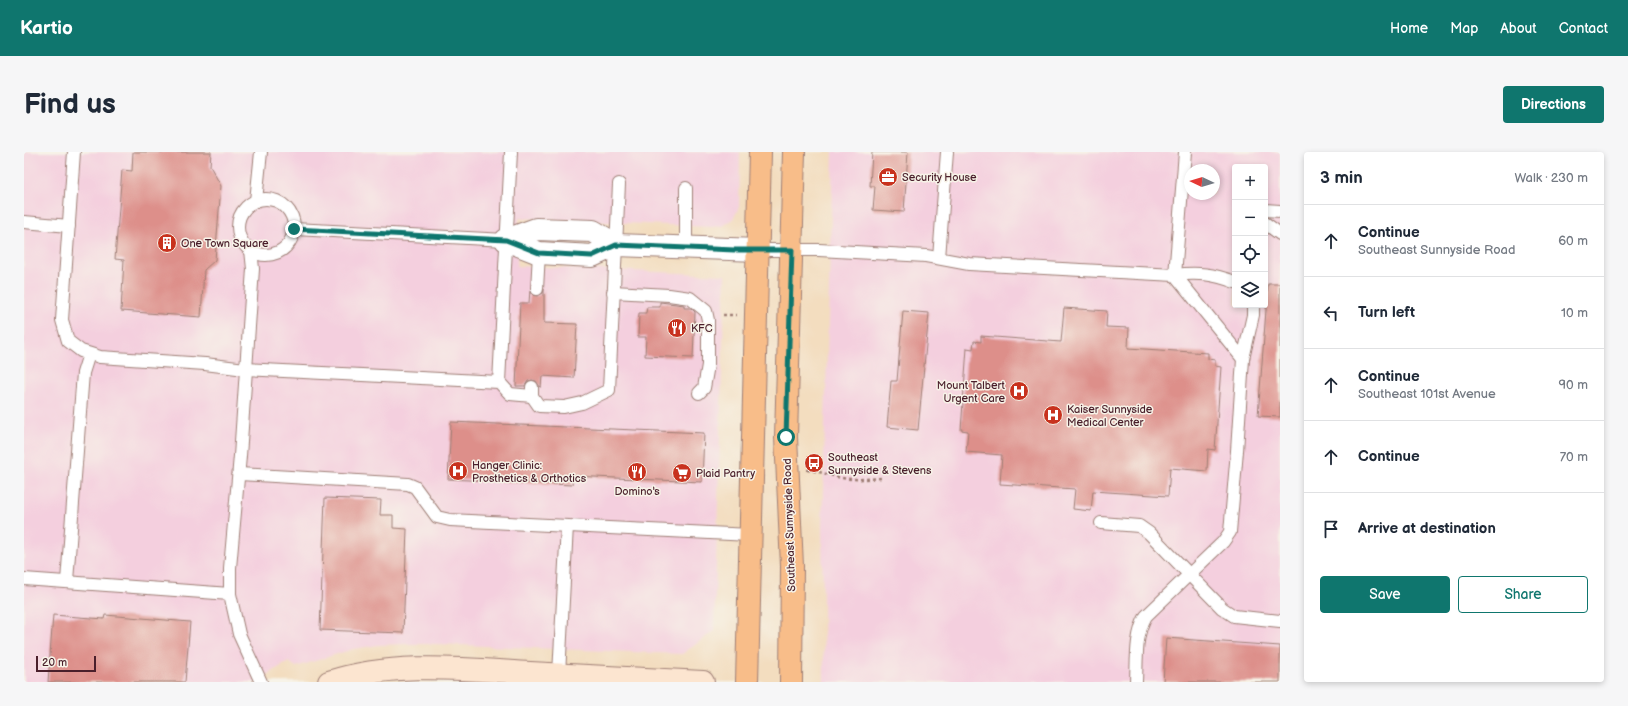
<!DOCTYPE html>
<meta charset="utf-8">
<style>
:root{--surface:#fff;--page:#f6f6f7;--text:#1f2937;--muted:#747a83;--line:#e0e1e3;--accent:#0f766e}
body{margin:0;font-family:"Balsamiq Sans",sans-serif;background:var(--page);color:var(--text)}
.controls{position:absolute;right:12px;top:12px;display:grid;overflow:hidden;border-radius:4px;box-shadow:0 2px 6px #0003}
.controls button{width:36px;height:36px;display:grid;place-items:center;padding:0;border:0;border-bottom:1px solid var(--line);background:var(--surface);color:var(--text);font:20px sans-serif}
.compass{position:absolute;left:1160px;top:12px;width:36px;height:36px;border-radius:50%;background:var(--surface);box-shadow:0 2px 6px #0003;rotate:274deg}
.scale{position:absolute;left:12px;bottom:10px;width:60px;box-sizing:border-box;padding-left:4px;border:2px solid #4a1f2b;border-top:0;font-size:11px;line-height:14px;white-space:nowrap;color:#4a1f2b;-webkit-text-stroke:3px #f7f3e8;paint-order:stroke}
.stop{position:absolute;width:12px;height:12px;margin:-9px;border:3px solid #0f766e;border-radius:50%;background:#fff}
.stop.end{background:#0f766e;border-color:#fff;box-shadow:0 1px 4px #0008}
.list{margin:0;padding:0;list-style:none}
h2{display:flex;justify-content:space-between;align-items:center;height:52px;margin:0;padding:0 16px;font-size:17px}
h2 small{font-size:13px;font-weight:400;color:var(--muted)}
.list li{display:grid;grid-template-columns:26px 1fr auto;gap:12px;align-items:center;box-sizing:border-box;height:72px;padding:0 16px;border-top:1px solid var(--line)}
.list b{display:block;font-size:15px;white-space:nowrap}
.list p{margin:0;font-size:13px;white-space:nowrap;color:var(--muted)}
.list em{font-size:13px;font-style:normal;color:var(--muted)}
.actions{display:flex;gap:8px;padding:12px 16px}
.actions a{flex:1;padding:9px 0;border:1px solid var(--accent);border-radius:4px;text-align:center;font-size:14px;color:var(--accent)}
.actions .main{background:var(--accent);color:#fff}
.icon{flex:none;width:22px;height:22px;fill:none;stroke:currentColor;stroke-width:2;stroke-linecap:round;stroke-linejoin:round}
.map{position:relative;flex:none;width:1256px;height:530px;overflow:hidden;border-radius:4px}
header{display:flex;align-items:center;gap:24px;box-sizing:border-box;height:56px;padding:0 20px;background:var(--accent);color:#fff}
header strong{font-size:19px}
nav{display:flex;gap:22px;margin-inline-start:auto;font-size:14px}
.intro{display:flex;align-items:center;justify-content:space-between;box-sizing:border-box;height:96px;padding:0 24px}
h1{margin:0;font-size:28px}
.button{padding:10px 18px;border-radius:4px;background:var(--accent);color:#fff;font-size:14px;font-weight:700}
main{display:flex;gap:24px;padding:0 24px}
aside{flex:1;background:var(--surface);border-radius:4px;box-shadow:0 2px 6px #0003}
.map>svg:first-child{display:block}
.built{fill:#f4cfde;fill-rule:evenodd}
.building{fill:#dd8f8a}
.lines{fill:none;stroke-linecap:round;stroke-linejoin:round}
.lane-casing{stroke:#9e7e75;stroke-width:14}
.street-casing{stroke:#9e7e75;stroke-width:24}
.secondary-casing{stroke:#9e7e75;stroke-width:24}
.primary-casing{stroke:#9e7e75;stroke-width:24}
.path{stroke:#9e7e75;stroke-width:2.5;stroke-dasharray:3 3;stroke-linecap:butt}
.lane{stroke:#fff;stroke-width:12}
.street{stroke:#fff;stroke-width:22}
.secondary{stroke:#fce5d0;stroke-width:22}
.primary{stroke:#f8bd89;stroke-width:22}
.route{stroke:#0f766e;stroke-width:5}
.labels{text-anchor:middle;stroke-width:3;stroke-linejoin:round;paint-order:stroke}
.poi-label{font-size:11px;fill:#4a1f2b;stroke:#f7f3e8;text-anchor:start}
.street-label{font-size:11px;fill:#4a1f2b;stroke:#f7f3e8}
</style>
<header>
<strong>Kartio</strong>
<nav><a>Home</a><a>Map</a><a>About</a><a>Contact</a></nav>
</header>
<div class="intro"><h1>Find us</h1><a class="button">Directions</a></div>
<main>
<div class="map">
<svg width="1256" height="530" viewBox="0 0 1256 530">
<rect width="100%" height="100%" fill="#f7f3e8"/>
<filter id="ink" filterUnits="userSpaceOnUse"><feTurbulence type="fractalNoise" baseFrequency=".025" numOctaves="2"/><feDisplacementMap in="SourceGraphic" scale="8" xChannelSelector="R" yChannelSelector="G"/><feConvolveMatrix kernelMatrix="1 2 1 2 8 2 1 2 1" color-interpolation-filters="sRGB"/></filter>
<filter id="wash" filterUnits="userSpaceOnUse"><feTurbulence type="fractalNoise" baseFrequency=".012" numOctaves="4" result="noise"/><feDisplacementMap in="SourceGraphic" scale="16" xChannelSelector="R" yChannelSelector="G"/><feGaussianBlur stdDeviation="0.9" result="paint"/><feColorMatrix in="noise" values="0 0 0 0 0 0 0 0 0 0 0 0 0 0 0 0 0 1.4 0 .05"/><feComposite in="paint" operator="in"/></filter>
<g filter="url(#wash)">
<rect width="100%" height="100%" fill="#f3ddbf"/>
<g class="built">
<polygon points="0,0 716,0 715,55 709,67 699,74 688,75 495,66 493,114 701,123 690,479 658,502 413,492 383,492 354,493 329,497 272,515 265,510 257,514 233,530 0,530"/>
<path d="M809,0h447v530h-456l-2,-156zM1211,15h30v138h-30zM1166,18h24v24h-24z"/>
</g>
<g id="blocks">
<g class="building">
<polygon points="109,0 187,0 186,14 197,34 191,108 180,118 177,165 97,159 100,108 91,107 98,18 108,19"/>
<polygon points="848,0 884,0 880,60 849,58 851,34 846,34"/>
<polygon points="1244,132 1256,132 1256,265 1234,264"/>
<polygon points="520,137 520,171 553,172 550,226 518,224 517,235 516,235 512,229 508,228 504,229 501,234 492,234 496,151 505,151 506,138 509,143 513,144 519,141"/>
<polygon points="636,150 660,153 660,156 667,156 671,160 669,206 621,204 622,185 614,185 615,161 622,161 623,155 636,155"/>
<polygon points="1040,156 1083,159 1082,175 1105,176 1104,196 1184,201 1184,207 1191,208 1191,214 1197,215 1191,298 1184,297 1183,319 1146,316 1144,344 1069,339 1067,359 1049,357 1051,337 976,332 978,303 942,300 944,279 937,278 943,196 949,197 950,189 957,190 957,184 1037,190"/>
<polygon points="879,159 905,161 894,278 863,275 867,229 873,229"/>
<polygon points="427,270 680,281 678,330 549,324 548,333 424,327"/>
<polygon points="301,346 357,348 356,363 369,363 369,376 383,377 379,481 296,478"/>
<polygon points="29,463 80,467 81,463 166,470 161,530 24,530"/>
<polygon points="1142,486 1256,494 1256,530 1139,530"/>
</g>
</g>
</g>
<g filter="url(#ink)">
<use href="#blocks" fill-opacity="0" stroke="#9e7e75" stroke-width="1"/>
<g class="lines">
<defs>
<g id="lane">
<polyline points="50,0 38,168 44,189 57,199 76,205 181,212 221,217 475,230 486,242 508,244"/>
<polyline points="1161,0 1151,123 1219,207"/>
<circle cx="242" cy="75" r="28"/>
<polyline points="232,49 237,0"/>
<polyline points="1241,58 1256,59"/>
<polyline points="0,70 45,74"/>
<polyline points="1241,71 1256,82"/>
<polyline points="270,77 482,88"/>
<polyline points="662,97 662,36"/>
<polyline points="227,98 229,117 216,304 206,416 206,442 215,482 237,530"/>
<path d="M734,98h61l107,6 43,8 206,11c23,-3 38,-1 60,7"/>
<polyline points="915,106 923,0"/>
<polyline points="513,137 515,101"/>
<polyline points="589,140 645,143 666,146 682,159 684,168 684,213 680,236 675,241"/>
<polyline points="475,230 487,0"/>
<polyline points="508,235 508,244 515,254 540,255 558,251 585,238 595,32"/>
<polyline points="215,322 384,332 391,335 413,365 426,368 726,383"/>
<polyline points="1077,371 1115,374 1125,381 1198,456 1210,464 1256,469"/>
<polyline points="0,427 206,442"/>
<polyline points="43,429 59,221 65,202"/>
<polyline points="535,522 543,374"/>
<path d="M1112,530c1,-22 -1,-47 10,-66l77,-74 7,-10 7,-81 6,-92 10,-44v-10"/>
</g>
<g id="street">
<polyline points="482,88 512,77 569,79 592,93 734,98"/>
<polyline points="482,88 515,101 568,104 592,93"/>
</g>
<path id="secondary" d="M305,530c65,-21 134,-13 201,-9 58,3 116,6 173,9"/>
<g id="primary">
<polyline points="723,530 736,0"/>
<polyline points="767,530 768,414 762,285 770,0"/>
</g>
</defs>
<use href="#lane" class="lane-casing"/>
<use href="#street" class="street-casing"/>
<use href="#secondary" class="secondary-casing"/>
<use href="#primary" class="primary-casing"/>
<g class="path">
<polyline points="699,163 712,163"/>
<path d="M783,318c13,1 23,6 35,8 13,2 26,1 39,0"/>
</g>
<use href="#lane" class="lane"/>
<use href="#street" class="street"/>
<use href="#secondary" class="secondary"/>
<use href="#primary" class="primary"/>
</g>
</g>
<g class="lines" filter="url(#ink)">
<polyline class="route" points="270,77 482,88 515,101 568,104 592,93 711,98 768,98 762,285"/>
</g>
<defs>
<symbol id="office-disc" viewBox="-11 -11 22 22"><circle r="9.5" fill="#c8321e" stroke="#f7f3e8"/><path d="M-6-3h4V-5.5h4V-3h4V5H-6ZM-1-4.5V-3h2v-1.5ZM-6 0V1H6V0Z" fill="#fff"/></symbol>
<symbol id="building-disc" viewBox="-11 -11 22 22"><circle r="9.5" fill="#c8321e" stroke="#f7f3e8"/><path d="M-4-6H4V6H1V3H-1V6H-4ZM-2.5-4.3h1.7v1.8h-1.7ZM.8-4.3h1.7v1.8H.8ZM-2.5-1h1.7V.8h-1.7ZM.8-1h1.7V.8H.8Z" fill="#fff"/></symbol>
<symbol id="restaurant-disc" viewBox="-11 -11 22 22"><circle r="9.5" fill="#c8321e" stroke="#f7f3e8"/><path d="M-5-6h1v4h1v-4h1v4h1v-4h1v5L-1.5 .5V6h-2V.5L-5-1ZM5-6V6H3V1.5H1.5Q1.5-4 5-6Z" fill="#fff"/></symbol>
<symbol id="hospital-disc" viewBox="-11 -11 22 22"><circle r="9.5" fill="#c8321e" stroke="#f7f3e8"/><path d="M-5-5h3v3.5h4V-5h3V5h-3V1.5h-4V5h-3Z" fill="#fff"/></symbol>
<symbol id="bus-disc" viewBox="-11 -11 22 22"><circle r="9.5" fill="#c8321e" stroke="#f7f3e8"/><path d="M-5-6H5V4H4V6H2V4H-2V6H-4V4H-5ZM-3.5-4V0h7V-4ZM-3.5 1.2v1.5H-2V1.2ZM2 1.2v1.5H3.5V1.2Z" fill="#fff"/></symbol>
<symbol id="supermarket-disc" viewBox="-11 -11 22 22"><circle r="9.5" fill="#c8321e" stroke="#f7f3e8"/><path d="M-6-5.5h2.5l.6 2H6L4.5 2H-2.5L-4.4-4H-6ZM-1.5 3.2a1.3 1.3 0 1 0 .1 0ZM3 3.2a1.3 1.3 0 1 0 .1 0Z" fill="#fff"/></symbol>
</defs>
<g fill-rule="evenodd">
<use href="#office-disc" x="853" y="14" width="22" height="22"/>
<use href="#building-disc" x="132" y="80" width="22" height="22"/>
<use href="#restaurant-disc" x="642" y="165" width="22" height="22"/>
<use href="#hospital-disc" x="984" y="228" width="22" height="22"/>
<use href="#hospital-disc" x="1018" y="252" width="22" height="22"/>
<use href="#bus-disc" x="779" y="300" width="22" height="22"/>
<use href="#hospital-disc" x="423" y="308" width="22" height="22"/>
<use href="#restaurant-disc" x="602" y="309" width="22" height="22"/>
<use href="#supermarket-disc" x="647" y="310" width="22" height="22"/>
</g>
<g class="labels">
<g class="poi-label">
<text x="878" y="29">Security House</text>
<text x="157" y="95">One Town Square</text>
<text x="667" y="180">KFC</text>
<text x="981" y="237" text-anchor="end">Mount Talbert<tspan x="981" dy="13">Urgent Care</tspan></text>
<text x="1043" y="261">Kaiser Sunnyside<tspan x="1043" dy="13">Medical Center</tspan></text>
<text x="804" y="309">Southeast<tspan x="804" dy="13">Sunnyside &amp; Stevens</tspan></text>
<text x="448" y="317">Hanger Clinic:<tspan x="448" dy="13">Prosthetics &amp; Orthotics</tspan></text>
<text x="672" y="325">Plaid Pantry</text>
<text x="613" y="343" text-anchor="middle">Domino's</text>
</g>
<g class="street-label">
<text transform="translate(765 373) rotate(-92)" y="4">Southeast Sunnyside Road</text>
</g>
</g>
</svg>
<div class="controls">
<button>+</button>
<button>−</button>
<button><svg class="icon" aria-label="locate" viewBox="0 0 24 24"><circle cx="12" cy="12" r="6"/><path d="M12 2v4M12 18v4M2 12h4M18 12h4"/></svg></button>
<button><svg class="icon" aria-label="layers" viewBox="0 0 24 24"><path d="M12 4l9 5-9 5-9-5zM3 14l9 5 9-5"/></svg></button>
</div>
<svg class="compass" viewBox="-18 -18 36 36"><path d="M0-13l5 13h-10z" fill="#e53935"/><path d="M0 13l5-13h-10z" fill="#747a83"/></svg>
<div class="scale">20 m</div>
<div class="stop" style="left:762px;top:285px"></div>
<div class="stop end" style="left:270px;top:77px"></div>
</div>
<aside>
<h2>3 min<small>Walk · 230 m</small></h2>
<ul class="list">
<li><svg class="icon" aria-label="ahead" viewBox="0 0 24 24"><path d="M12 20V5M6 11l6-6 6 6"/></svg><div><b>Continue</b><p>Southeast Sunnyside Road</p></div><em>60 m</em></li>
<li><svg class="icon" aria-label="left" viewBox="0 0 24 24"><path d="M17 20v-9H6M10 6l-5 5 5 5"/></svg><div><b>Turn left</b></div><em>10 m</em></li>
<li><svg class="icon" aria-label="ahead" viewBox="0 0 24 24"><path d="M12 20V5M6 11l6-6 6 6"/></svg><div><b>Continue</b><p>Southeast 101st Avenue</p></div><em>90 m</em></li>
<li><svg class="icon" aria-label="ahead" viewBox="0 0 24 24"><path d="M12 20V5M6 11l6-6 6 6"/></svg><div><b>Continue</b></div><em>70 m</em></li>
<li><svg class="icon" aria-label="arrive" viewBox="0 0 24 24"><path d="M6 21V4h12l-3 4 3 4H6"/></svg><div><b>Arrive at destination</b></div></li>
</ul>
<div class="actions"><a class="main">Save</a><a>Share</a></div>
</aside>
</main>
